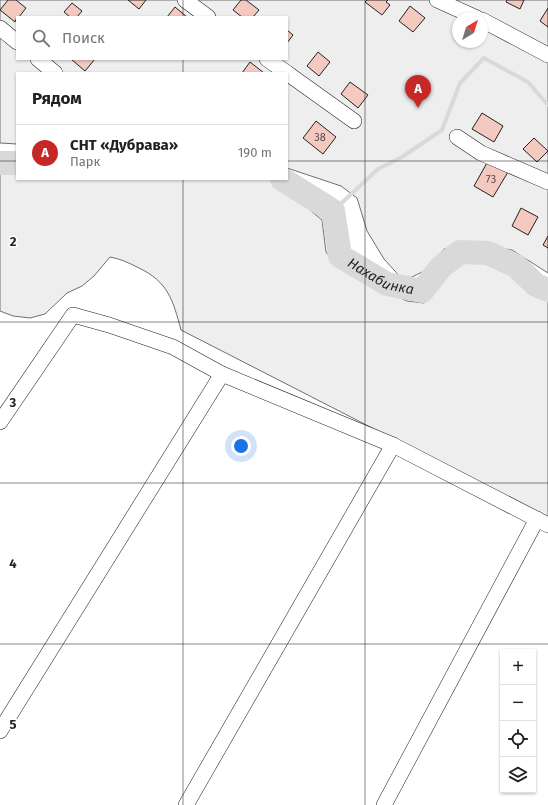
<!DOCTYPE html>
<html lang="ru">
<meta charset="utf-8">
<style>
:root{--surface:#fff;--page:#f2f2f2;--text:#202124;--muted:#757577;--line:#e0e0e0;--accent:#c62828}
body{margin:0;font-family:"Fira Sans",sans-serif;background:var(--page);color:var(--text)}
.controls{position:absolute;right:12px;bottom:12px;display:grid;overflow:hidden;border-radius:0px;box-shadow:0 1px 3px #0004}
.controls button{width:36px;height:36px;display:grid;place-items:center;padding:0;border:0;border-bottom:1px solid var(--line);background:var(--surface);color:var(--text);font:20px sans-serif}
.compass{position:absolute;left:452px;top:12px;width:36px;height:36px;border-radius:50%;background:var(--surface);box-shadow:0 1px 3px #0004;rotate:38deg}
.you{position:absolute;left:241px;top:446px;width:14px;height:14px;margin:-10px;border:3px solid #fff;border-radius:50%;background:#1a73e8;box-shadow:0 0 0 6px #1a73e833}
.badge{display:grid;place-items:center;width:26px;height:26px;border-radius:50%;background:var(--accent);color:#fff;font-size:13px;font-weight:700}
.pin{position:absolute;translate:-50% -33px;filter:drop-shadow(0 1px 2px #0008)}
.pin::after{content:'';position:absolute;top:21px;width:14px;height:12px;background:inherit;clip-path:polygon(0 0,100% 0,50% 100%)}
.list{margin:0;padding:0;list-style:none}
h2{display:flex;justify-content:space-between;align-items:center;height:52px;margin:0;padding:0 16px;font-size:17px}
h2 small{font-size:13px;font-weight:400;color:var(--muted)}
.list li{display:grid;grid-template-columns:26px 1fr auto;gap:12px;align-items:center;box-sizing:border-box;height:56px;padding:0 16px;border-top:1px solid var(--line)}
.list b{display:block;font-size:15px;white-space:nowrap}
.list p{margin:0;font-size:13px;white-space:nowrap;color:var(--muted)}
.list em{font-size:13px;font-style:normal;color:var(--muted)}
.icon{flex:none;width:22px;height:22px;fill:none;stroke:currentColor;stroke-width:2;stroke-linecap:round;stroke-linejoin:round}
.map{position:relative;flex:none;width:548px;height:805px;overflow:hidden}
.search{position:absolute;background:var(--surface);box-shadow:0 1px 3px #0004;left:16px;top:16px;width:272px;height:44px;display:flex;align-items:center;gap:10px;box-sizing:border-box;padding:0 14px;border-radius:0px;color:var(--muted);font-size:15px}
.panel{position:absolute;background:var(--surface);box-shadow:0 1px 3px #0004;left:16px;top:72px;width:272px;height:108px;border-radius:0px}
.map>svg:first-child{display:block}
.green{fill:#eee;stroke:#6f6f6f;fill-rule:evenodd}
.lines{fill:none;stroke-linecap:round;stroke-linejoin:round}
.stream{stroke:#d9d9d9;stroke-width:4}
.river{stroke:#d9d9d9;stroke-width:24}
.building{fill:#f3c9c0;stroke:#222}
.minor-casing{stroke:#222;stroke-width:16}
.minor{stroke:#fff;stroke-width:15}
.grid{fill:none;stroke:#222;stroke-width:1;stroke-opacity:0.55}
.labels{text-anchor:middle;stroke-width:3;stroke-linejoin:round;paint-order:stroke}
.number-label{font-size:11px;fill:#564c4a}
.water-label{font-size:14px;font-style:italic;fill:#222;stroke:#fff}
.grid-label{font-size:13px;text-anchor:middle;font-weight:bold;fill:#222;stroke:#fff;stroke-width:3;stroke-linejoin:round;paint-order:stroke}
</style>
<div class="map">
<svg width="548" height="805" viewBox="0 0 548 805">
<rect width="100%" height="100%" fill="#fff"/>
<g class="green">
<path d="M0,0h548v273l-36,-23 -37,-6 -31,5 -16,20 -24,12 -20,-22 -17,-28 -10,-33 -16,-12 -54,-18v-95h-270v71l-17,-1zM17,17h270v42h-270zM458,18h24v24h-24z"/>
<path d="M0,169h17v10h251c14,3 21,13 31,22 8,6 15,13 23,19l4,32 11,13 13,10 57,26 17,2 10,-11 18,-23 12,-8h15l29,13 40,26v218l-367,-188c-8,-30 -13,-48 -42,-62 -10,-5 -18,-9 -29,-11l-16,19 -12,10 -15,7 -22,21 -15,4 -17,-2 -13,-5z"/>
</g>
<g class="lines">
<polyline class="stream" points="333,211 378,169 402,157 442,130 460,83 484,58 528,82 548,105"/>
<g class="river">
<polyline points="0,163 17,163"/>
<path id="s1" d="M282,179l51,32 7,45 47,28 35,7 19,-24 19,-15 28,1 28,13 20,19 12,5"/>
</g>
</g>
<g class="building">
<polygon points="8,0 16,0 26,8 19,17 17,17 15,22 0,10"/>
<polygon points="128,0 146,0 139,9"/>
<polygon points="241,0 246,0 259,10 253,17 242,17 233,10"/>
<polygon points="367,0 388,0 386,2 390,5 382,15 365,2"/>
<polygon points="507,0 524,0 520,9 506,2"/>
<polygon points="72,3 82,11 77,17 70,17 64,12"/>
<polygon points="410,6 425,18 413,32 399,21"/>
<polygon points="175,7 187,17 167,17"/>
<polygon points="548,8 548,27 540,21"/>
<polygon points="287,30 293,35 287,43"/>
<polygon points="318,52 330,62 319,76 307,66"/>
<polygon points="71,59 95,59 85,71"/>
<polygon points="250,62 264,73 242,73"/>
<polygon points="350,82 368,95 358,108 341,94"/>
<polygon points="482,113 503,126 494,142 472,129"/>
<polygon points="316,121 336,137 323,154 303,138"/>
<polygon points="534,138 548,151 537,162 523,149"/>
<polygon points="488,161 508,172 493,197 474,186"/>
<polygon points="521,208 538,217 528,235 512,226"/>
<polygon points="548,236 548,248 543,245"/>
</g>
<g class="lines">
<defs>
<g id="minor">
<polyline points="185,0 208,17"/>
<polyline points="437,0 477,18"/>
<polyline points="482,20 548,55"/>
<polyline points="0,28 17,42"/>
<polyline points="38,59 55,73"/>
<polyline points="267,59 287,73"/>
<polyline points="287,73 354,121"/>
<polyline points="457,137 481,153 548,182"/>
<polyline points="0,422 73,315 109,325 173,347 222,374 393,445 548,525"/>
<polyline points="0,731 222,374"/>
<polyline points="186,805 393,445"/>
<polyline points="384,805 537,519"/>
</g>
</defs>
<use href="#minor" class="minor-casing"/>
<use href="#minor" class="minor"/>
</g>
<path class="grid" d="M183,0v17M365,0v805M183,59v14M0,161h17M287,161h261M183,179v626M0,322h548M0,483h548M0,644h548"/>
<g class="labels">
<g class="number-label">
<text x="320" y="141">38</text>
<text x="491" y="183">73</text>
</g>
<g class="water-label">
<text dy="5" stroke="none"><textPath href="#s1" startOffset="152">Нахабинка</textPath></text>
</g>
</g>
<g class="grid-label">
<text x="13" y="246">2</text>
<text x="13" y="407">3</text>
<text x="13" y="568">4</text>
<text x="13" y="729">5</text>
</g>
</svg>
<div class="controls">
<button>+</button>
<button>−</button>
<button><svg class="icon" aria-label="locate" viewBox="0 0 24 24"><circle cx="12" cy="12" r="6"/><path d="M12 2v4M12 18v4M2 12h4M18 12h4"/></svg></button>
<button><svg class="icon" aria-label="layers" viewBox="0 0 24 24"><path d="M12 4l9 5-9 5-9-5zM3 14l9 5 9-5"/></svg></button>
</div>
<svg class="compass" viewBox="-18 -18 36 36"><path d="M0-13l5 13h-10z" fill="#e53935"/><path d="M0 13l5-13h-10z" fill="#757577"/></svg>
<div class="you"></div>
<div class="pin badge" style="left:418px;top:108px">A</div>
<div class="search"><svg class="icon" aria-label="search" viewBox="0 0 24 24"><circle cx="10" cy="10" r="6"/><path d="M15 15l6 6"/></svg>Поиск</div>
<section class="panel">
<h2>Рядом<small></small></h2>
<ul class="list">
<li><span class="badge">A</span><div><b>СНТ «Дубрава»</b><p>Парк</p></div><em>190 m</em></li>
</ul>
</section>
</div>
